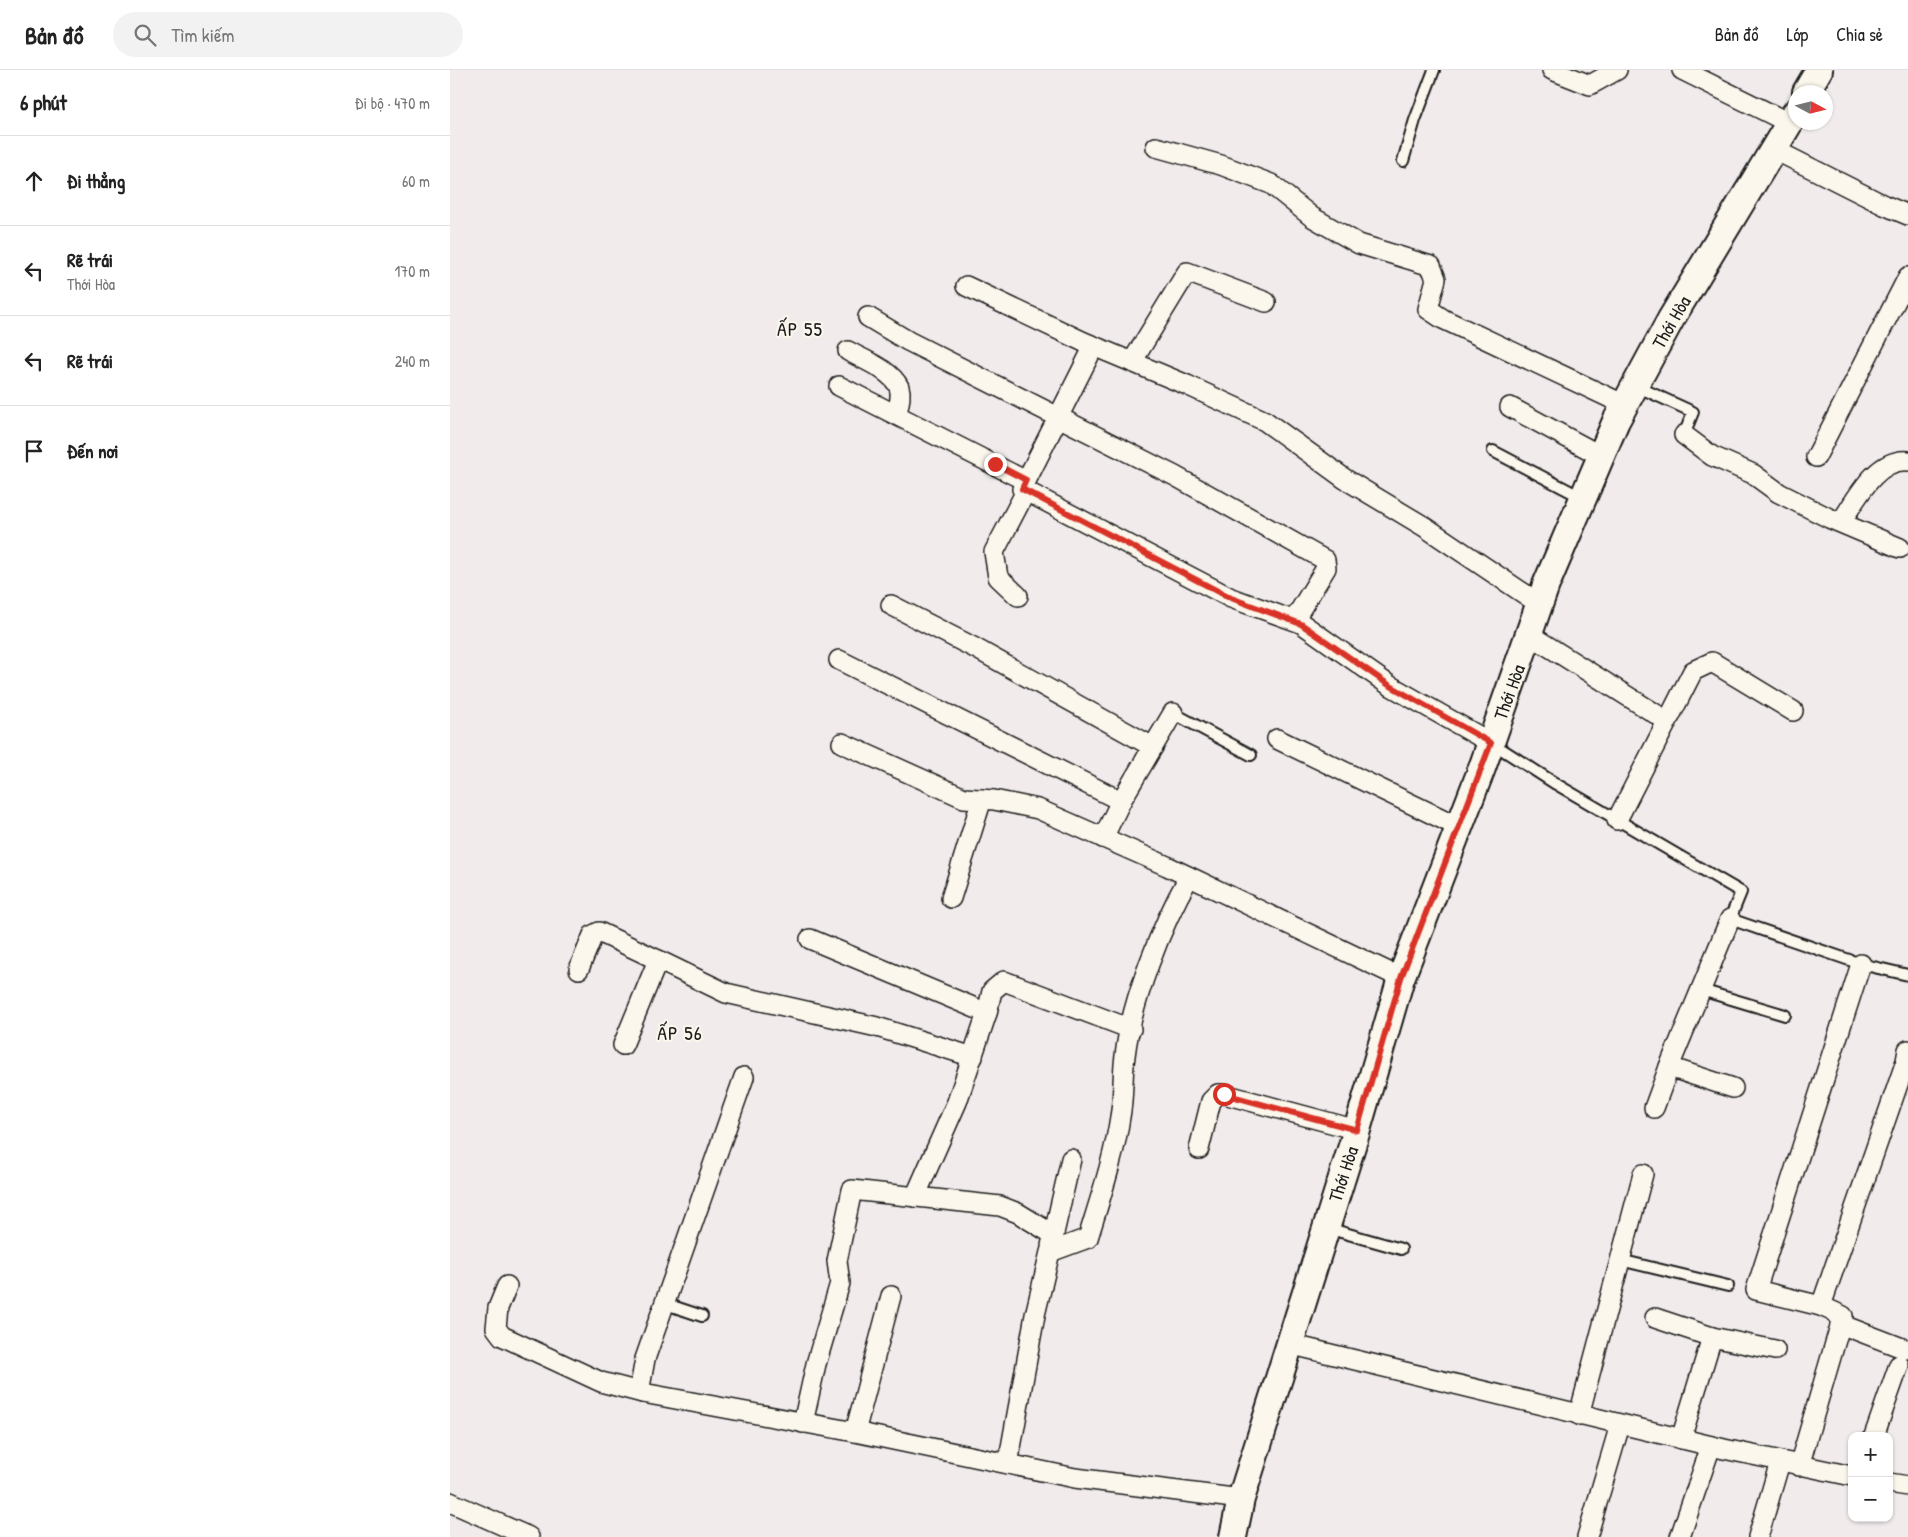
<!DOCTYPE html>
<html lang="vi">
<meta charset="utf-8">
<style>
:root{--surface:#fff;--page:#f2f2f2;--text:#222;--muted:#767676;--line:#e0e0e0}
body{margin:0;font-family:"Patrick Hand",sans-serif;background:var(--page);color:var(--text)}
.controls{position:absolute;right:15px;bottom:15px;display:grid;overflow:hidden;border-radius:10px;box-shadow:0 1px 4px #0004}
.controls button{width:45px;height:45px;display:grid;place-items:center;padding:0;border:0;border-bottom:1px solid var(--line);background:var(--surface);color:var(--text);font:25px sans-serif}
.compass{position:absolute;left:1338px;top:15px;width:45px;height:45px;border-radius:50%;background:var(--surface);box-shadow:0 1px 4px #0004;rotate:97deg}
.stop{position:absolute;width:15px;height:15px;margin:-11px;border:4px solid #d93025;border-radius:50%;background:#fff}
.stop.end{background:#d93025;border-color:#fff;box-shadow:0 1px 5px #0008}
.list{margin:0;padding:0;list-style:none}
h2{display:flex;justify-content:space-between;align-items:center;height:65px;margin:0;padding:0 20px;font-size:21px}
h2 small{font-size:16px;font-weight:400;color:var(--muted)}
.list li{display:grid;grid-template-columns:32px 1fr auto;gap:15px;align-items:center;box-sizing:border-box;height:90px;padding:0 20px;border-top:1px solid var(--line)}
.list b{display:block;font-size:19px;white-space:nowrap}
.list p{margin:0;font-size:16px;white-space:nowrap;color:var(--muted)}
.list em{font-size:16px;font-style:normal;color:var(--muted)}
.icon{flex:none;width:28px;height:28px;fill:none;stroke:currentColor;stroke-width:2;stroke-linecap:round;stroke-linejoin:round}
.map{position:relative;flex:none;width:1458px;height:1467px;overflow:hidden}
header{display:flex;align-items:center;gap:30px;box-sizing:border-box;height:70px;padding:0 25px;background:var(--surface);border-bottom:1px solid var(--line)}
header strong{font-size:24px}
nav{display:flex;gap:28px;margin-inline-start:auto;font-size:18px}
.search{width:350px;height:45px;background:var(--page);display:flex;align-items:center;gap:12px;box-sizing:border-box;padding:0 18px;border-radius:28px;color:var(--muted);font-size:19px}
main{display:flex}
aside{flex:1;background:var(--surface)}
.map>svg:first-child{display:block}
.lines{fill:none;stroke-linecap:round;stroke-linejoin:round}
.lane-casing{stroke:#1c1c1c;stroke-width:14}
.street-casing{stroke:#1c1c1c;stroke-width:22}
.secondary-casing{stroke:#1c1c1c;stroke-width:30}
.lane{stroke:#fbf7ec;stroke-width:10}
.street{stroke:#fbf7ec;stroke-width:19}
.secondary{stroke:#fbf7ec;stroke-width:26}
.route{stroke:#d93025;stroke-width:6}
.labels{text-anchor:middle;stroke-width:4;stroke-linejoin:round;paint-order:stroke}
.street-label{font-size:19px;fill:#1c1c1c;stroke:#fbf7ec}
.neighbourhood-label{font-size:20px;letter-spacing:1px;fill:#1c1c1c;stroke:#fbf7ec}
</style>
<header>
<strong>Bản đồ</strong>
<div class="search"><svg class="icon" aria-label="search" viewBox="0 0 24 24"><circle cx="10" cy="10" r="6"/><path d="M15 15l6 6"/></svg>Tìm kiếm</div>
<nav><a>Bản đồ</a><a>Lớp</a><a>Chia sẻ</a></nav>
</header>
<main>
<aside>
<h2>6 phút<small>Đi bộ · 470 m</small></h2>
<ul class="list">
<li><svg class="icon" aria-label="ahead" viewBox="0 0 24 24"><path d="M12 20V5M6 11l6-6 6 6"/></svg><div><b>Đi thẳng</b></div><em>60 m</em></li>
<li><svg class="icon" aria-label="left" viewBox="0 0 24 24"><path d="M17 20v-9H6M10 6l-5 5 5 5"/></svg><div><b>Rẽ trái</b><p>Thới Hòa</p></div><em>170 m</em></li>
<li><svg class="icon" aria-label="left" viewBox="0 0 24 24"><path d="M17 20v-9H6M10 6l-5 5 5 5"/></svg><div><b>Rẽ trái</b></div><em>240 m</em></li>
<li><svg class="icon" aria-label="arrive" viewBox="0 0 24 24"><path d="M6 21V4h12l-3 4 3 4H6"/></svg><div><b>Đến nơi</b></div></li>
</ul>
</aside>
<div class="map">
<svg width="1458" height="1467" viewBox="0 0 1458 1467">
<rect width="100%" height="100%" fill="#f1ebec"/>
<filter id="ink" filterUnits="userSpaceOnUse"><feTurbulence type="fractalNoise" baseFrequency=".02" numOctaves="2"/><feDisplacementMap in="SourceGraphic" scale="10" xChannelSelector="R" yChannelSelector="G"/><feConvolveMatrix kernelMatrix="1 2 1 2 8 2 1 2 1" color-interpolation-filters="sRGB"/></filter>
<g filter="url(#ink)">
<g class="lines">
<defs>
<g id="lane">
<polyline points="953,91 965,50 984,0"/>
<polyline points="1186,316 1243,342 1234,365"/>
<polyline points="1043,381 1133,428"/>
<polyline points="723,643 801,685"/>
<polyline points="1042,673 1106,714 1291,822 1280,849 1411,894 1458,905"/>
<polyline points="1251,920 1335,945"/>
<polyline points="877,1158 951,1179"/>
<polyline points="1170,1190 1278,1216"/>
<polyline points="213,1233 252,1246"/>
</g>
<g id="street">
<polyline points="1102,0 1140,15 1167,0"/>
<polyline points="1232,0 1339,53"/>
<polyline points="706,77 771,95 821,114 862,147 909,174 981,196 986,209 978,239 993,249 1175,335"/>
<polyline points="1325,80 1434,135 1458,145"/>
<polyline points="516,216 634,272 737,315 815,351 895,409 975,457 1091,535"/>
<polyline points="418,247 458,271 725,406 875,490 876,498 844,550"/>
<polyline points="644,276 572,419 781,528 851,553 939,615 1041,673"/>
<path d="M398,281c16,9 43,19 51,36 3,9 0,19 -3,27"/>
<polyline points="682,292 737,202 816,232"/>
<polyline points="389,316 576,411"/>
<polyline points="1060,337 1151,386"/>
<polyline points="1234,365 1262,386 1303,404 1329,423 1379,448 1450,478"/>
<polyline points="1366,387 1458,207"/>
<path d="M1391,452c15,-22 35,-64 67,-61"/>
<polyline points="568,526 548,507 544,482 576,421"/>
<polyline points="441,535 525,578 703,677"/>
<polyline points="1080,565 1217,651"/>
<polyline points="389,590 671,731"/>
<polyline points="827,669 1009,757"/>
<polyline points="392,673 514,728 544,730 588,739 717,796 951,908"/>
<polyline points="1167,750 1243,601 1262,592 1343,641"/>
<polyline points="653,768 671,731 723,643"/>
<polyline points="501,828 532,729"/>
<polyline points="1280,849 1219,997 1283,1018"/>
<polyline points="360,869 537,943"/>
<polyline points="129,899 143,865 149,862 208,890"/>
<polyline points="173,975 208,890 276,923 427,957 523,987"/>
<polyline points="294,1007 195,1289 190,1317 193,1323 405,1362 625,1408 791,1429"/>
<polyline points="1204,1038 1219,997"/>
<polyline points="749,1079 761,1031 768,1024 774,1024 907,1060"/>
<polyline points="465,1127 507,1032 537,943 542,921 554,911 681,959"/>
<polyline points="601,1176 621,1089"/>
<polyline points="57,1216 48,1238 46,1258 52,1266 151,1312 193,1323"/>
<polyline points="1371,1236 1306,1220 1411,894"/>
<polyline points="1205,1248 1262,1267"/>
<polyline points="1390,1254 1455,1279"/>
<polyline points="839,1274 1274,1379 1402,1406"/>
<polyline points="1129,1345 1193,1104"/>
<polyline points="353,1353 366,1294 390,1213 387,1191 402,1120 550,1136 568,1143 604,1165"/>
<polyline points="405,1362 441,1226"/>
<polyline points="1424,1366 1449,1295"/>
<polyline points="1231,1369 1262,1267 1325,1280"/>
<path d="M558,1394l27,-149 15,-63 38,-14c12,-39 26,-80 32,-121 4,-20 2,-41 5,-61 6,-54 37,-132 64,-179"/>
<polyline points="1349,1396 1393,1246 1371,1236 1456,991 1458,980"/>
<polyline points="1439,1413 1458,1416"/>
<polyline points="0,1432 79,1467"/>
<polyline points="1137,1467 1170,1355"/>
<polyline points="1230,1467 1261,1376"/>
<polyline points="1308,1467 1330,1392"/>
</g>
<g id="secondary">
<polyline points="1356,22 1369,0"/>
<polyline points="783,1467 791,1429 907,1060 951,908 1032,698 1096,515 1166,351 1221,249 1346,42"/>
</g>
</defs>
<use href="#lane" class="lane-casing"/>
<use href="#street" class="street-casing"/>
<use href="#secondary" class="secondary-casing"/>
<use href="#lane" class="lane"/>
<use href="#street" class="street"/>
<use href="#secondary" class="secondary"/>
</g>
</g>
<g class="lines" filter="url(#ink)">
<polyline class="route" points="545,394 576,410 572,419 781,528 851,554 939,615 1041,673 951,908 907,1060 774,1024"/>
</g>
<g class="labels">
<g class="street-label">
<text transform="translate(1221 252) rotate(-60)" y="7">Thới Hòa</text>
<text transform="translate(1059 622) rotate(-70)" y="7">Thới Hòa</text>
<text transform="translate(893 1104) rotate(-72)" y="7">Thới Hòa</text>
</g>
<g class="neighbourhood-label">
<text x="350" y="266">ẤP 55</text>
<text x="230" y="970">ẤP 56</text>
</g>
</g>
</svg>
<div class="controls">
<button>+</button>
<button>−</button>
</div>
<svg class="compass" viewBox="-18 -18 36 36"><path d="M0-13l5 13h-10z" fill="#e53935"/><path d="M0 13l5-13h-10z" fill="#767676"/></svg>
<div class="stop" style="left:774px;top:1024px"></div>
<div class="stop end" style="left:545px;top:394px"></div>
</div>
</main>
